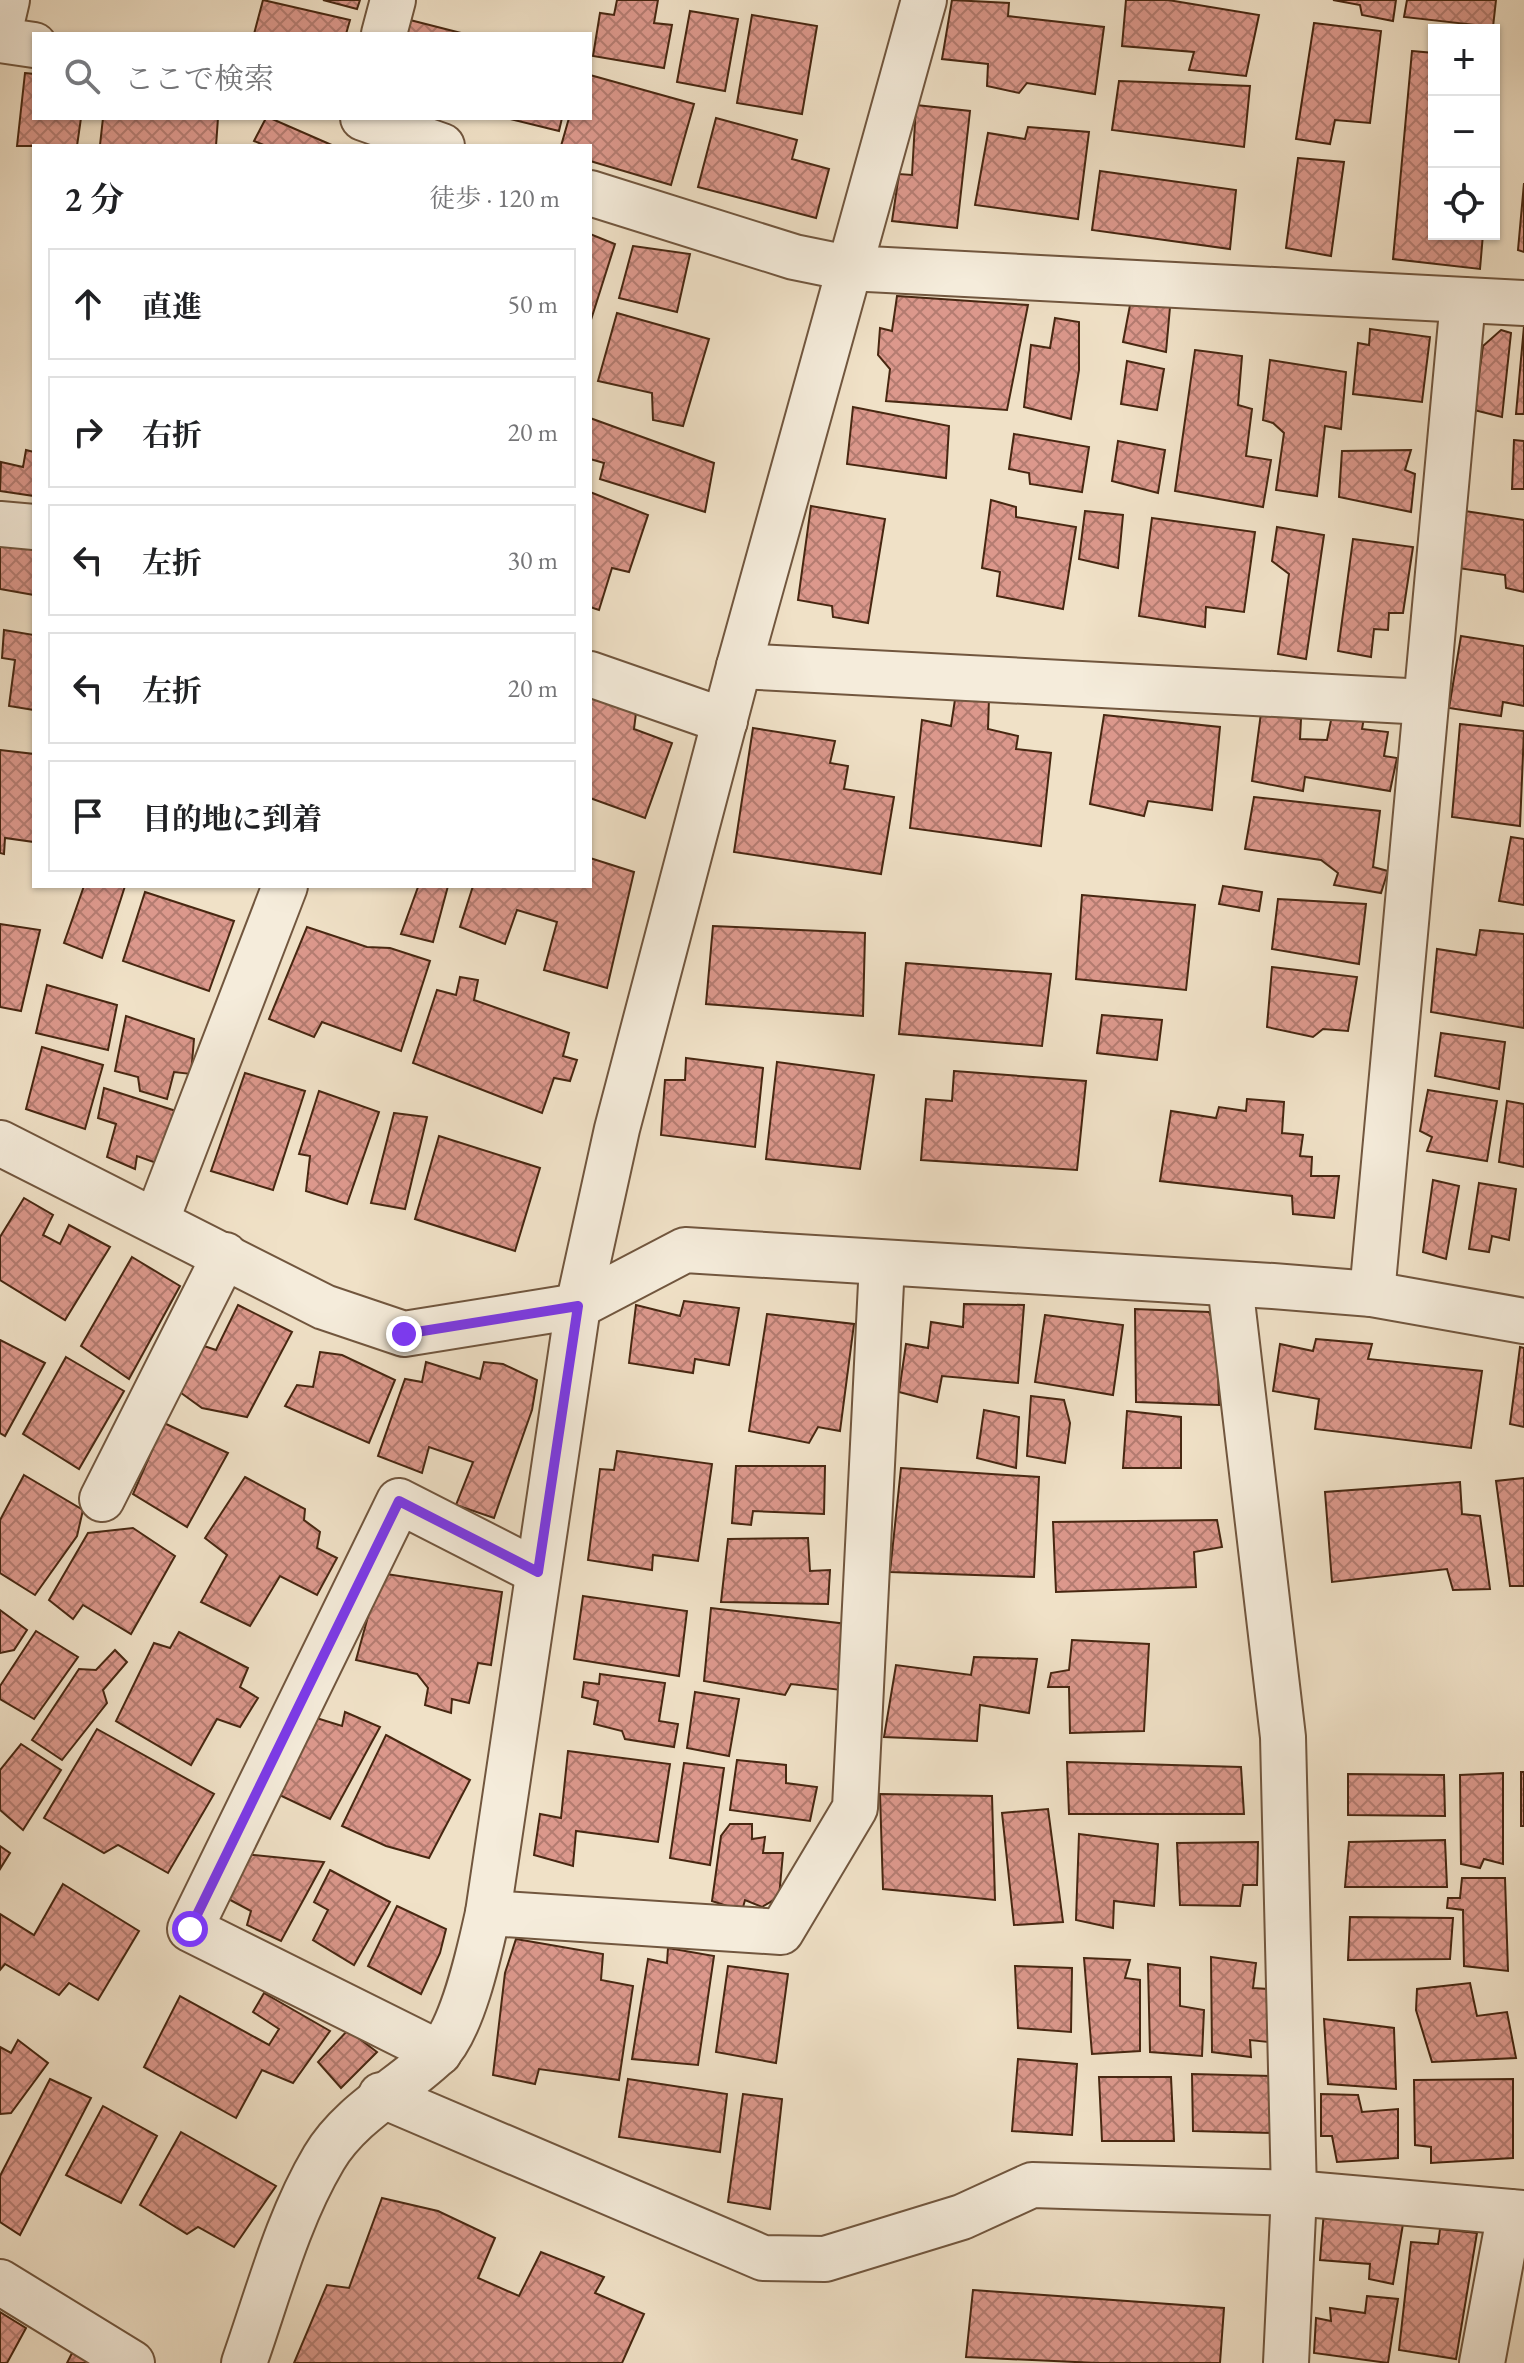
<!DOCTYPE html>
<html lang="ja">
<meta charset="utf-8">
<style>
:root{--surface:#fff;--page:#f2f2f2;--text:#202124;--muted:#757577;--line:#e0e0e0}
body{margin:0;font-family:"EB Garamond","Noto Serif JP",serif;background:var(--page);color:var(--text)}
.controls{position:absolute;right:24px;top:24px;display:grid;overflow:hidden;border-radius:0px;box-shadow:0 2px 6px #0004}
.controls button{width:72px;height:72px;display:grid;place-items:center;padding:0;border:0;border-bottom:2px solid var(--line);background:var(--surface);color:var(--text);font:40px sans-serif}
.stop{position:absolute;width:24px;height:24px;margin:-18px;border:6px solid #7c3aed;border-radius:50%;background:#fff}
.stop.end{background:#7c3aed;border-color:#fff;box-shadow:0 2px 8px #0008}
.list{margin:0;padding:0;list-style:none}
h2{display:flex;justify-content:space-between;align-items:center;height:104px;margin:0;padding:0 32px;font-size:34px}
h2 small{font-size:26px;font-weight:400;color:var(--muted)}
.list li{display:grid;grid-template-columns:52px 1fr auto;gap:24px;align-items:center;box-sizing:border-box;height:112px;margin:0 16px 16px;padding:0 16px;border:2px solid var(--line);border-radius:0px}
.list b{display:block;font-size:30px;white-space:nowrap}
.list em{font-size:26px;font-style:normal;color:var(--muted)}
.icon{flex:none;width:44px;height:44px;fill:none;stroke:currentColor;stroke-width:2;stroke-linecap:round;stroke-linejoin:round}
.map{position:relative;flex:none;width:1524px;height:2363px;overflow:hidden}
.search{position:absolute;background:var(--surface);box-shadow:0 2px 6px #0004;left:32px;top:32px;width:560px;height:88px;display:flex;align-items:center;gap:20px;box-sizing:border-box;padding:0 28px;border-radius:0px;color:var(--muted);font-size:30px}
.panel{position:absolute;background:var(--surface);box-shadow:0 2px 6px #0004;left:32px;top:144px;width:560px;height:744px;border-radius:0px}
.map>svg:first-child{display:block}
.building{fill:url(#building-cross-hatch);stroke:#472711;stroke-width:2}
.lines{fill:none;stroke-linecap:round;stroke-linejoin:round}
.minor-casing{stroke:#71563e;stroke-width:48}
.minor{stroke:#f5ecdb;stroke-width:44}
.route{stroke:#7c3aed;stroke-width:10}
</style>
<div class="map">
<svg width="1524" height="2363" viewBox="0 0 1524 2363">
<defs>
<pattern id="building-cross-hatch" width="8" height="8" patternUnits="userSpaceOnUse" patternTransform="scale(2)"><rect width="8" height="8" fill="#dc988c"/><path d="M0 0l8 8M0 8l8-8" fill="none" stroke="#b47c71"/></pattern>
</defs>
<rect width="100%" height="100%" fill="#f0e1c7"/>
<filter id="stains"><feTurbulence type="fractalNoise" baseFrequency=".0025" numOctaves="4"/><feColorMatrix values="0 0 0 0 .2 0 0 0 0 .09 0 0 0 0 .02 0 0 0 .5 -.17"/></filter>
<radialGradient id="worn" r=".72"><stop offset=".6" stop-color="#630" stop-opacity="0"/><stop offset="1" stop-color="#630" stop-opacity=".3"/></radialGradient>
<g class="building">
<polygon points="263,0 350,20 346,34 254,34"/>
<polygon points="323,0 360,0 357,9"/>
<polygon points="617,0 658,0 654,23 672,25 664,68 593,56 600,13 614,15"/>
<polygon points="952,0 1009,3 1008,16 1104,27 1095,94 1027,83 1019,93 987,86 988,64 942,59"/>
<polygon points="1126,0 1168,0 1259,15 1246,76 1189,70 1194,52 1122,46"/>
<polygon points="1333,0 1396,0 1393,21 1362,15 1360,5"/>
<polygon points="1407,0 1496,0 1493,27 1404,17"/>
<polygon points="690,11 738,19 725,91 677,82"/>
<polygon points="752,15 817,26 802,114 737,103"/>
<polygon points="410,20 465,34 407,34"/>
<polygon points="1314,23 1381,31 1370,123 1335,120 1330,144 1296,139"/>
<polygon points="1412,51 1434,53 1434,234 1483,234 1480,269 1393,259"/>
<polygon points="1494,58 1498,59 1494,108"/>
<polygon points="25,73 34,74 34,118 81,118 77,146 17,146"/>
<polygon points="590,75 694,104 671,185 590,161 590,146 561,146 569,118 590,118"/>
<polygon points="1119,81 1250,86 1244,147 1112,130"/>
<polygon points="916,105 970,111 957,228 892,221 899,174 912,175"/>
<polygon points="103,118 218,118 216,146 100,145"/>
<polygon points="266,118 270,118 334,146 266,146 254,141"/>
<polygon points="506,118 562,118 559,131"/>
<polygon points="716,118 797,140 792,159 829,169 816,218 698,187"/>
<polygon points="1028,127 1089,132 1078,219 975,205 988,133 1025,139"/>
<polygon points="1298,158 1344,162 1331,256 1286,248"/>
<polygon points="1100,171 1236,190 1230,249 1092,230"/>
<polygon points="1524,183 1524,252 1518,250"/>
<polygon points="590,234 615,244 590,323"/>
<polygon points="633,246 690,254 677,312 619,298"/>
<polygon points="897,296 1028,305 1007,410 886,401 890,369 878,355 880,328 892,331"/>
<polygon points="1131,300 1170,307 1166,352 1123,342"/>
<polygon points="617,313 709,339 683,426 653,420 652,393 598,381"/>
<polygon points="1055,318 1079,322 1079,370 1071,419 1024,407 1031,345 1050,348"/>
<polygon points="1524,326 1524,414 1516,414"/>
<polygon points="1370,329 1430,337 1422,402 1353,394 1358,343 1369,345"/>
<polygon points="1501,330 1511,333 1502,417 1474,410 1483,346"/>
<polygon points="1195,350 1242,356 1238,405 1252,409 1246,456 1271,460 1263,507 1175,491"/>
<polygon points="1270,360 1346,372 1341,429 1325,426 1317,496 1276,490 1284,433 1273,423 1263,420"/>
<polygon points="1127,361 1164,369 1157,410 1121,404"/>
<polygon points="853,407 949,426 946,478 847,464"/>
<polygon points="590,418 714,463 705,512 600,479 604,463 590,459"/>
<polygon points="1014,434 1089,447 1082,492 1030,484 1029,473 1009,469"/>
<polygon points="1514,440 1524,441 1524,489 1512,489"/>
<polygon points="1118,441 1165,450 1158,493 1112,481"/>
<polygon points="26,450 34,452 34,496 0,491 1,462 23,467"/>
<polygon points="1411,450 1405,470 1415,474 1411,512 1339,497 1342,451"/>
<polygon points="590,492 648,515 629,572 612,568 599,610 590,607"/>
<polygon points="991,500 1016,507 1016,517 1076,527 1063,609 997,596 1000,572 982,568"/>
<polygon points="811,506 885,519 868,623 833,617 832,606 798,600"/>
<polygon points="1085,511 1123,515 1118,568 1079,559"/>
<polygon points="1465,511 1524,520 1524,592 1506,588 1505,575 1458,568"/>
<polygon points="1152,518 1255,532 1244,612 1206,607 1205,627 1139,616"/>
<polygon points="1277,527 1324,535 1306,659 1278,654 1289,574 1272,561"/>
<polygon points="0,536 34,540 34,595 0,589"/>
<polygon points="1353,539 1413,547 1403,613 1389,613 1388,630 1374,629 1371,657 1338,651"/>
<polygon points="4,630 34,635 34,710 9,706 15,660 2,658"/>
<polygon points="1461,636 1524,646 1524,706 1503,702 1501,716 1449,708"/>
<polygon points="956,693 989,698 988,729 1018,736 1016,749 1051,753 1041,846 910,828 922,720 951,726"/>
<polygon points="590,696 636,713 634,729 672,743 645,818 590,798"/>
<polygon points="1261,713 1301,719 1300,739 1327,740 1332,715 1364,718 1362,729 1388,732 1384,756 1397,758 1390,791 1305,777 1303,791 1252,781"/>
<polygon points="1104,715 1220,727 1212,810 1148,801 1144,816 1090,804"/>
<polygon points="1460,724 1524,731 1520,826 1452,817"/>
<polygon points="753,728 835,741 830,763 848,766 844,789 894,797 881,874 734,852"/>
<polygon points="0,750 34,754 34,842 5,838 4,854 0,853"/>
<polygon points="1254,797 1380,811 1373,867 1388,871 1381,893 1334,885 1338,873 1321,860 1245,849"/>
<polygon points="1511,837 1524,839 1524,905 1499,901"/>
<polygon points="590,858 634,872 607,988 544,970 557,922 517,910 505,944 460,927 473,886 590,886"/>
<polygon points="84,886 125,886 102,958 64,943"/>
<polygon points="413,886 448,886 433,942 401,934 418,887"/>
<polygon points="1223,886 1262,892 1259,911 1219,904"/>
<polygon points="145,892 234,921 209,991 123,961"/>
<polygon points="1082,895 1195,905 1186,990 1076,979"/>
<polygon points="1278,899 1366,904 1359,964 1272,949"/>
<polygon points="0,924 40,930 21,1011 0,1007"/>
<polygon points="713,926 865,933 863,1016 706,1004"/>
<polygon points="307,927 367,947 390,948 430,961 401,1051 322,1022 314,1037 269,1019"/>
<polygon points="1480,930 1524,934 1524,1028 1431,1012 1437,949 1476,955"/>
<polygon points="906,963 1051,974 1042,1046 899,1034"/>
<polygon points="1272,967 1357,977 1348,1031 1323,1029 1313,1037 1267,1027"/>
<polygon points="460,977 478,980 474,1000 569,1033 563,1056 577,1060 570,1081 554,1078 542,1113 413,1063 437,990 456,995"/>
<polygon points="47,985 117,1005 108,1050 36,1033"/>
<polygon points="1102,1015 1162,1020 1157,1060 1097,1053"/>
<polygon points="126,1016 194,1039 191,1074 174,1072 167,1099 140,1091 138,1077 115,1071"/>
<polygon points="1441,1033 1505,1042 1499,1089 1435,1076"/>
<polygon points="42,1047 103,1065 85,1129 26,1109"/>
<polygon points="686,1058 763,1068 755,1147 661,1135 665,1080 685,1080"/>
<polygon points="777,1062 874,1075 860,1169 766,1159"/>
<polygon points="954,1071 1086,1081 1077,1170 921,1160 926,1099 952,1101"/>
<polygon points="245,1073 305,1091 273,1190 211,1171"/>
<polygon points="104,1088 176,1111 162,1165 137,1156 135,1169 107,1157 116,1124 98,1118"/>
<polygon points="1428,1090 1497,1101 1487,1161 1427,1151 1432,1137 1420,1131"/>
<polygon points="319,1091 379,1112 347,1204 306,1191 310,1156 299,1154"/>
<polygon points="1247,1099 1284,1102 1282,1133 1303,1135 1300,1156 1312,1157 1311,1176 1339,1176 1334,1218 1293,1214 1292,1196 1160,1181 1171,1111 1216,1118 1219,1107 1246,1111"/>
<polygon points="1507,1101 1524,1104 1524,1167 1499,1162"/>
<polygon points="394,1113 427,1117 405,1209 371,1203"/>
<polygon points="439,1136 540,1168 515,1251 415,1219"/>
<polygon points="1433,1180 1459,1186 1446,1259 1423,1252"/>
<polygon points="1479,1183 1516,1189 1509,1240 1492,1236 1489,1252 1469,1249"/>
<polygon points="24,1198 53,1215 43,1235 60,1244 69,1225 110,1247 65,1320 0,1280 0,1237"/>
<polygon points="132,1257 180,1286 129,1379 81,1346"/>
<polygon points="684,1301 739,1308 729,1365 695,1359 693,1373 629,1363 636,1305 680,1316"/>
<polygon points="964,1304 1024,1305 1018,1383 942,1376 937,1402 899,1392 906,1344 928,1348 931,1322 963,1327"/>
<polygon points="238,1305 292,1332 247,1417 202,1408 177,1390 201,1345 216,1350"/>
<polygon points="1135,1309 1209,1312 1217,1330 1219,1405 1136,1402"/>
<polygon points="767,1314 854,1324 840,1431 818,1427 809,1443 749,1431"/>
<polygon points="1045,1315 1123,1325 1113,1395 1035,1382"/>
<polygon points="1316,1339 1372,1344 1368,1359 1482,1371 1471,1448 1315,1429 1319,1399 1273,1391 1280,1344 1313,1351"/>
<polygon points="0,1340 45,1363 5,1436 0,1433"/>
<polygon points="1520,1347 1524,1348 1524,1427 1510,1424"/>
<polygon points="320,1352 342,1355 395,1380 369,1443 285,1406 297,1385 313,1387"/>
<polygon points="66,1357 124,1391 79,1469 23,1434"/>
<polygon points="426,1362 480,1379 484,1362 503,1364 537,1380 532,1410 494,1518 456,1505 473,1462 429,1447 422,1473 378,1456 405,1379 422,1382"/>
<polygon points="1031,1396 1064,1400 1070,1423 1065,1463 1027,1456"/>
<polygon points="984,1410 1019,1417 1016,1468 977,1458"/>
<polygon points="1127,1411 1181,1417 1181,1468 1123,1468"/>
<polygon points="164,1423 228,1453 187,1527 133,1494"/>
<polygon points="617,1451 712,1464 698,1561 653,1555 652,1570 588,1560 600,1469 614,1470"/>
<polygon points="736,1466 825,1466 824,1514 753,1511 751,1525 732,1523"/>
<polygon points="901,1468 1039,1477 1034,1577 890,1572"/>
<polygon points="24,1475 83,1510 77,1536 35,1595 0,1573 0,1520"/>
<polygon points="245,1477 305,1509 304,1520 320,1532 317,1548 337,1558 317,1595 280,1576 250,1626 201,1602 227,1555 205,1538"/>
<polygon points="1524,1478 1524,1586 1510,1586 1496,1481"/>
<polygon points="1460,1482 1462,1514 1480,1516 1490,1589 1453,1590 1447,1569 1332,1582 1325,1492"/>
<polygon points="1217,1520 1222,1547 1194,1552 1196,1587 1056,1592 1053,1522"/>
<polygon points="133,1528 175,1556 131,1634 83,1605 73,1619 49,1600 88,1533"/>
<polygon points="808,1538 810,1571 830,1570 828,1604 721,1602 728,1539"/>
<polygon points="380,1573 502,1592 491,1665 478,1663 469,1703 452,1699 451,1713 425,1705 428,1688 417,1674 356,1660"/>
<polygon points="583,1596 687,1611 679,1676 574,1659"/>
<polygon points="711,1608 847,1624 841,1690 791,1684 785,1695 704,1681"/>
<polygon points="0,1610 27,1630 14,1650 0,1653"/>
<polygon points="36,1631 78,1657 34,1719 0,1699 0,1686"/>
<polygon points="179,1632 248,1668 240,1687 258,1698 240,1727 217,1719 191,1765 116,1721 154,1643 170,1648"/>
<polygon points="1072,1640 1149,1644 1144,1731 1070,1733 1069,1687 1048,1687 1051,1673 1069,1670"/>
<polygon points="115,1650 127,1662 103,1690 107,1703 62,1760 32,1740 79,1669 96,1670"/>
<polygon points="974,1657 1037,1659 1029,1713 980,1705 977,1741 884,1737 896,1665 971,1675"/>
<polygon points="600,1674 665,1683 659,1721 678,1724 674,1747 625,1739 622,1731 594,1724 598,1701 582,1697 584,1682 599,1684"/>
<polygon points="695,1692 739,1699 729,1756 687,1748"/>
<polygon points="345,1712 380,1727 330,1819 271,1791 310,1716 342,1726"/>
<polygon points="97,1729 214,1794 168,1873 118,1845 104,1853 44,1818"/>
<polygon points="386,1735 470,1780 429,1858 386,1846 342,1826"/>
<polygon points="21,1744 61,1770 23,1830 0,1810 0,1770"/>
<polygon points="568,1751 670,1764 658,1842 576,1831 573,1866 534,1855 540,1814 561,1818"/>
<polygon points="737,1760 786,1765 786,1783 817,1787 810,1821 730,1810"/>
<polygon points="1067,1762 1241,1767 1244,1814 1069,1814"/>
<polygon points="684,1763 724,1768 710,1865 670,1858"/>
<rect x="1521" y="1772" width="3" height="54"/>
<polygon points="1503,1773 1503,1864 1484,1859 1480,1868 1461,1864 1460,1775"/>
<polygon points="1348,1774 1444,1775 1445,1816 1348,1815"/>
<polygon points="880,1794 992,1796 995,1900 883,1889"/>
<polygon points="1048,1809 1063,1922 1014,1925 1002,1813"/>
<polygon points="730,1824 752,1824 752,1839 765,1837 763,1853 783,1853 779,1897 762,1907 745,1900 742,1911 712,1901 721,1836"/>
<polygon points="1079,1834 1158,1844 1154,1906 1114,1901 1113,1928 1076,1920"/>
<polygon points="1445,1840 1447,1887 1345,1887 1349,1842"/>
<polygon points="1258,1842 1257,1885 1243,1885 1240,1906 1180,1905 1177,1843"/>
<polygon points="0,1846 10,1853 0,1869"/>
<polygon points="244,1854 324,1862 281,1941 247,1925 251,1911 221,1895"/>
<polygon points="330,1870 390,1902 354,1965 313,1940 328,1910 314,1902"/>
<polygon points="1462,1878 1505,1878 1508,1971 1464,1966 1463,1910 1447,1908 1448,1898 1460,1898"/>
<polygon points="63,1884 139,1931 98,2000 69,1983 59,1995 5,1964 0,1970 0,1914 34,1935"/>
<polygon points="397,1906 446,1929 440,1953 421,1994 368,1966"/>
<polygon points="1350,1917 1453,1918 1450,1959 1348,1960"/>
<polygon points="516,1939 603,1954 601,1980 633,1986 619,2080 539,2069 535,2084 493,2075 505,1973"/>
<polygon points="668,1948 714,1956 698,2065 632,2059 648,1959 667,1963"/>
<polygon points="1211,1957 1256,1963 1253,1988 1268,1989 1268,2042 1250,2040 1251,2057 1212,2052"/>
<polygon points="1084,1958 1130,1960 1125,1978 1140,1980 1140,2051 1092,2054"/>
<polygon points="1148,1964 1180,1968 1180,2006 1204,2010 1202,2056 1150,2052"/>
<polygon points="728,1966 788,1974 776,2063 716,2052"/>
<polygon points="1015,1966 1072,1968 1071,2032 1018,2028"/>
<polygon points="1470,1983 1477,2016 1507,2012 1516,2058 1432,2062 1416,2010 1417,1989"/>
<polygon points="264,1993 330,2031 293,2083 262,2070 236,2118 144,2067 180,1996 269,2045 279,2029 253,2012"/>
<polygon points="1324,2019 1394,2028 1396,2089 1328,2084"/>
<polygon points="348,2030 377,2052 341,2088 318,2062"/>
<polygon points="18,2040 48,2063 11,2113 0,2114 0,2047 11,2053"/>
<polygon points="1018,2059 1077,2064 1072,2135 1012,2131"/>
<polygon points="1192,2074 1272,2076 1272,2133 1193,2131"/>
<polygon points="1099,2077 1171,2077 1174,2141 1102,2141"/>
<polygon points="50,2079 91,2098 20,2235 0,2222 0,2176"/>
<polygon points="628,2079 727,2094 720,2152 619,2137"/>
<polygon points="1513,2079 1513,2158 1431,2163 1431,2147 1415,2145 1414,2080"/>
<polygon points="743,2094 782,2099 770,2209 728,2202"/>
<polygon points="1321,2094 1358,2095 1362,2112 1398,2109 1398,2158 1337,2162 1332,2136 1321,2136"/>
<polygon points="103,2106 157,2136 121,2203 66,2175"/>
<polygon points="181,2132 276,2186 234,2247 198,2227 187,2234 140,2205"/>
<polygon points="382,2198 438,2211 495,2238 478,2278 519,2296 541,2252 604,2277 595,2293 644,2314 622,2363 294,2363 327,2285 349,2288"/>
<polygon points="1324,2211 1403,2224 1393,2284 1369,2279 1370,2264 1320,2260"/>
<polygon points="1440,2229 1477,2233 1456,2359 1399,2350 1411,2242 1438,2244"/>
<polygon points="973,2290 1224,2308 1220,2363 1097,2363 966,2357"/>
<polygon points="1367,2296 1398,2299 1388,2363 1314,2353 1316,2318 1331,2321 1330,2308 1365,2313"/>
<polygon points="0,2312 26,2328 7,2363 0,2363"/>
<polygon points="72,2353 91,2363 67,2363"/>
</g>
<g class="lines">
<defs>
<g id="minor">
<polyline points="0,30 7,0"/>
<polyline points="384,34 393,0"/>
<polyline points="0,40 34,45"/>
<polyline points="363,118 442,146"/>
<polyline points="590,193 794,257 848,268 1524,303"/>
<polyline points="0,524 34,527"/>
<polyline points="739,666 1426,702"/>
<polyline points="590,674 725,721"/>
<polyline points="0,1143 324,1307 404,1334 578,1306 685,1250 1273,1286 1372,1294 1524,1321"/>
<polyline points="157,1219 285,886"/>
<polyline points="1230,1284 1283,1737 1294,2193 1286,2363"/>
<polyline points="1372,1294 1463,300"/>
<polyline points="102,1499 225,1255"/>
<polyline points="488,1913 781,1932 855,1808 882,1263"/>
<polyline points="439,2053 190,1929 399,1501 538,1572"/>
<polyline points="381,2095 763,2258 825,2259 962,2217 1032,2185 1294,2193 1524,2213"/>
<polyline points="0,2282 132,2363"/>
<path d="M244,2363c24,-68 43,-143 80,-205 26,-44 76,-69 112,-103 27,-25 44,-106 52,-142l90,-607 39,-177 122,-463 185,-666"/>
<polyline points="1482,2363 1510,2212"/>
</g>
</defs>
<use href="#minor" class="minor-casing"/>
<use href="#minor" class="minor"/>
</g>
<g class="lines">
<polyline class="route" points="190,1929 399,1501 538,1572 578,1306 404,1334"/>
</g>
<rect width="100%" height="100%" filter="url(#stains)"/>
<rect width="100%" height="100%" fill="url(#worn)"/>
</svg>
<div class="controls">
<button>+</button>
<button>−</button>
<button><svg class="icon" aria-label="locate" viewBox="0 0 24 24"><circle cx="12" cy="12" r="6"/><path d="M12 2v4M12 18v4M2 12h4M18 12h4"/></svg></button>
</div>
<div class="stop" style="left:190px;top:1929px"></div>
<div class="stop end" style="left:404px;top:1334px"></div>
<div class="search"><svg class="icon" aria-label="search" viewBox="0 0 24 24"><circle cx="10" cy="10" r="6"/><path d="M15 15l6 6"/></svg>ここで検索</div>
<section class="panel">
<h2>2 分<small>徒歩 · 120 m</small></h2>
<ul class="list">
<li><svg class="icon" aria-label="ahead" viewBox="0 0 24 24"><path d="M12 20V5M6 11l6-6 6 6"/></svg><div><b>直進</b></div><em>50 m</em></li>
<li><svg class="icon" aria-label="right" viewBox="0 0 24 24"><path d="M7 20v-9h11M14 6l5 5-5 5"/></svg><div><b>右折</b></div><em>20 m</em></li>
<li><svg class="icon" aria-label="left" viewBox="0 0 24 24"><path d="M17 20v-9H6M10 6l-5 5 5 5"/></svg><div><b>左折</b></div><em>30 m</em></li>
<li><svg class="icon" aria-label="left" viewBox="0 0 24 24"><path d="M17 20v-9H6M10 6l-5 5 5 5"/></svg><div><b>左折</b></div><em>20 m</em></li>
<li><svg class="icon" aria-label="arrive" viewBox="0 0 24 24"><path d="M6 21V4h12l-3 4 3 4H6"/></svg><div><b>目的地に到着</b></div></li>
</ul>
</section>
</div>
